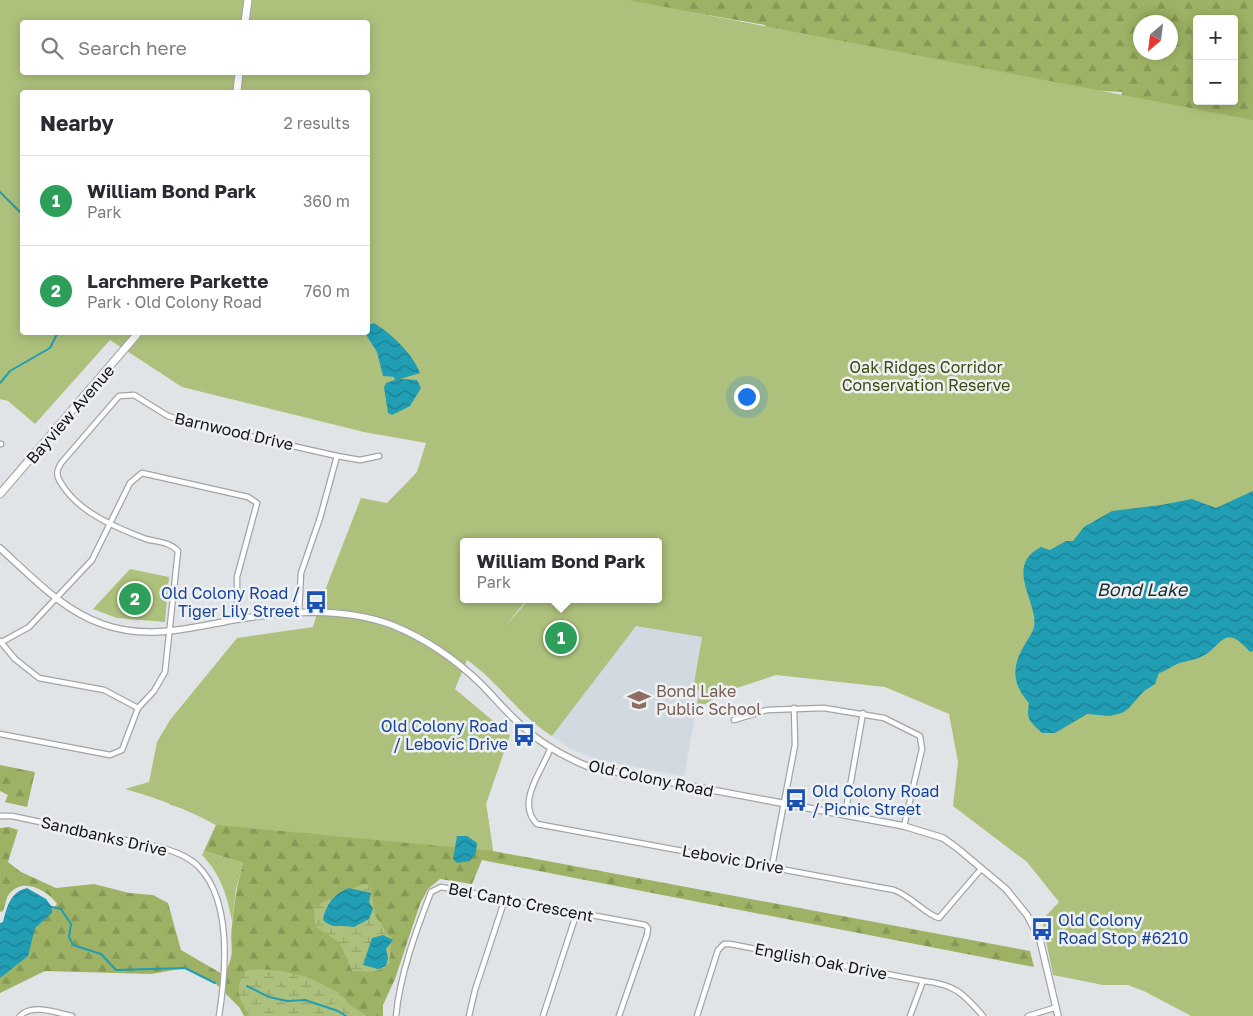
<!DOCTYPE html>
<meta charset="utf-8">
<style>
:root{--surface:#fff;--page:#f2f2f3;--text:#2b2b33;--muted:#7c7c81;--line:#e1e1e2;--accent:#308837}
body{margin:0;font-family:"Golos Text",sans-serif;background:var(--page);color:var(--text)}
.controls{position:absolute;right:15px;top:15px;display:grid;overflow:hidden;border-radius:5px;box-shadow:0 2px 12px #0003}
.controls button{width:45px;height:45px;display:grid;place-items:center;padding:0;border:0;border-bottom:1px solid var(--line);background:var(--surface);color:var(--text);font:25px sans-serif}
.compass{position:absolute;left:1133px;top:15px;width:45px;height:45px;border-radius:50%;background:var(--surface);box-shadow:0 2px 12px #0003;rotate:208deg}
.you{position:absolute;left:746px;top:396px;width:18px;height:18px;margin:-12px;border:4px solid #fff;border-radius:50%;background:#1a73e8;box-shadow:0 0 0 8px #1a73e833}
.badge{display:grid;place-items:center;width:32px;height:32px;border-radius:50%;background:var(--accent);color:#fff;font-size:16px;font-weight:700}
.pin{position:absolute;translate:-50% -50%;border:2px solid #fff;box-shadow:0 1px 5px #0006}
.popup{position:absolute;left:460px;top:538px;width:202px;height:65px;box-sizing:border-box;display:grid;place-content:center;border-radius:5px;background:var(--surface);filter:drop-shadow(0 1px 4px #0005);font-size:16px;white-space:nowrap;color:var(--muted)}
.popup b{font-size:19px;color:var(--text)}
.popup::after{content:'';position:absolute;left:50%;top:100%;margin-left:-10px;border:10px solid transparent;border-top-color:var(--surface)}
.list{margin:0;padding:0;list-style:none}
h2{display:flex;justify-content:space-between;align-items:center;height:65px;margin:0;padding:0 20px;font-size:21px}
h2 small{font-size:16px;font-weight:400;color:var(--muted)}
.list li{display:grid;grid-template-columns:32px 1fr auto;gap:15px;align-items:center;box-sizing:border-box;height:90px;padding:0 20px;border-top:1px solid var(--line)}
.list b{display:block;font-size:19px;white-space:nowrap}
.list p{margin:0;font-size:16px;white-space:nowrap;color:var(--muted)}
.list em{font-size:16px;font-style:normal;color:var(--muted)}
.icon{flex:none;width:28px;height:28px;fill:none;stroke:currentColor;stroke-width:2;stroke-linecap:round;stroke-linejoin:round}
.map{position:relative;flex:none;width:1253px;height:1016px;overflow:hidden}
.search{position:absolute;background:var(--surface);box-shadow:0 2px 12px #0003;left:20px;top:20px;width:350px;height:55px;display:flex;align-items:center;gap:12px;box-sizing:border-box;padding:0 18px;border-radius:5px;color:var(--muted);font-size:19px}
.panel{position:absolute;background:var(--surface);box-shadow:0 2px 12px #0003;left:20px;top:90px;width:350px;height:245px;border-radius:5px}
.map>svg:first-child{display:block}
.built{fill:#d1d9e1}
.forest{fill:url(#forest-firs);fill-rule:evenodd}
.wetland{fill:url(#wetland-marsh)}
.park{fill:#adc17c;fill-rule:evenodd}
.water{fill:url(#water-waves)}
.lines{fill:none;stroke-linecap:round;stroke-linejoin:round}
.stream{stroke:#219db4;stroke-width:2}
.minor-casing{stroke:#a2a4a7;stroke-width:7}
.tertiary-casing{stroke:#a2a4a7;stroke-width:8}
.secondary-casing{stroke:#a2a4a7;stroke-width:9}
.minor{stroke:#fff;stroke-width:4.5}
.tertiary{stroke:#fff;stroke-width:5.5}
.secondary{stroke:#fff;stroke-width:7}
.labels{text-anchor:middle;stroke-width:5;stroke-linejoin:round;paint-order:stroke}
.park-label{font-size:16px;fill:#3c4a10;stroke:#eef1f3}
.street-label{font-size:16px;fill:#141516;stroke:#eef1f3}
.transit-label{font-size:16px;fill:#164399;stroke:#eef1f3;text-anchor:end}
.education-label{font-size:16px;fill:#785e54;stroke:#eef1f3;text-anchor:start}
.water-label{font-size:18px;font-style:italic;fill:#192d32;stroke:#eef1f3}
</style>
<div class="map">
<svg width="1253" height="1016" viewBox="0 0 1253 1016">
<defs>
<pattern id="forest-firs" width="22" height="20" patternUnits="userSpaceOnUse" patternTransform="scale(1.25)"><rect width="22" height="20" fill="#9db264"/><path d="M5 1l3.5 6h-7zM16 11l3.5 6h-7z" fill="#869856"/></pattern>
<pattern id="wetland-marsh" width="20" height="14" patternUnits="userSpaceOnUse" patternTransform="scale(1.25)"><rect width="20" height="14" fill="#adc17c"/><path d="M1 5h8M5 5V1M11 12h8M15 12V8" fill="none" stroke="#94a56a"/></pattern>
<pattern id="water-waves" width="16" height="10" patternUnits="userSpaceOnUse" patternTransform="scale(1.25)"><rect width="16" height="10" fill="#219db4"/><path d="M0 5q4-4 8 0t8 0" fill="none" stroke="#1c7f91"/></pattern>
</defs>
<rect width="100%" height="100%" fill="#e1e4e6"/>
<polygon class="built" points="636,625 702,637 693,689 700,690 684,776 598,760 569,748 552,736"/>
<g class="forest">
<path d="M355,0h219l-27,147 542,110 25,-97 8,-68 -72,-4 -8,34 -22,-26 -24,-12v23l-81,-17 -10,35 -94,-20 -3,11 5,17 -50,-12 -9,-15 11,-81 -145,-25h633v125l-38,-3 -13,4 -32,22 -37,17 -20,93 140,25v27l-10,-2 -7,6 -16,52 -17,8 -161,54 -7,12 -70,25 -19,-3 -80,29 -10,8 -20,-7 15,-15 171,-49 20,-16 136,-46 31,-37 2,-26 -13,-7 -170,-36 -175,-29 -296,-67 -189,-38v-34h-27l3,-19 24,-1v-50h-16zM1197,19h37v82h-37zM1140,22h30v30h-30z"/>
<polygon points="0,765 35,772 27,807 5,802 8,795 0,791"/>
<path d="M169,804h317l7,47 537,100 4,16 -552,-107 -10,24 -32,-5 -12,10 -8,15 -25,75 -12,26v11h-139l-5,-9 -26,-26 -27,-13 -35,6 -106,-3 -45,22v-16l23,-19 7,-26 27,-28c-9,-13 -33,-27 -47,-11 -4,4 -5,13 -7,18l-3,1v-84l9,-1 9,3 -10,32 13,10 35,16 38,-4 35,9 24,2 15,8 13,47 43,25c13,-25 5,-25 8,-49 2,-22 5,-42 11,-63l-39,-12 12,-26 -23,-13z"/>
</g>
<g class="wetland">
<polygon points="363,884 370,884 375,915 391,939 390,962 385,968 372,972 352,971 340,943 315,926 314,908 328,899"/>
<path d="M259,969l23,2 25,6 31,15 12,13 17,11h-118c-11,-20 -16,-26 -2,-46z"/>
</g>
<g class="park">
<path d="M0,0h629l624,120v896h-62l-45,-24 -18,-7h-25l-50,-10 -11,-55 17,-18 -32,-40 -74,-56 5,-44 -9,-48 -64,-27 -109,-12 -48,16 -32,18 4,-18 -7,-2 9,-52 -66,-11 -84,110c-33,-20 -53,-54 -85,-76l-12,29 55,46 -24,69 7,47 -277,-26c-29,-16 -59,-27 -91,-36l24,-7 8,-40 13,-22 67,-82 76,-11 7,-24 41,-105 26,5 30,-31 9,-29 -62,-11 -182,-45 -72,-47 -75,84 -27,-23 -8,-2zM22,22h346v50h-346zM22,92h346v240h-346zM464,542h194v57h-129l-24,28 22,-28h-63z"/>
<polygon points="130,569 169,577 165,622 117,618 93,609"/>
<path d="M204,851l39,12 -7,26 -4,32c-5,-26 -11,-46 -30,-66z"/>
</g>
<g class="water">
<path d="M374,323c18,11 38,30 46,50l-20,6 17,1 4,8 -11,18 -18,9 -4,-2 -4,-26 2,-4 9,-3 -1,-3 -11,-1 -6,-24 -12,-19 3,-1v-7z"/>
<path d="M1253,491v160l-3,1c-26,-30 -27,-7 -47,4 -8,4 -18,5 -26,8 -7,3 -11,7 -18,9l-4,11 -11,7 -16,18 -6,4 -12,3 -23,-2 -32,19h-13c-12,-12 -16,-13 -13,-30 -18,-21 -17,-37 -4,-59 3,-5 8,-12 9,-17 5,-24 -31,-61 7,-80l9,3 16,-9h7l11,-14 28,-16 49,-6 31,-6 24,9z"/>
<polygon points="457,836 467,836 477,843 476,853 470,861 457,863 453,859"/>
<path d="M27,888l19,11 6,8v6l-17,15 -7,28 -28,22v-55l3,-1c4,-15 7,-30 24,-34z"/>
<path d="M349,888l22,5 -2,9 4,7 -4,10 -15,8c-11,-2 -23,2 -31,-7 2,-15 12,-27 26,-32z"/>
<polygon points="383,935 393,940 386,949 388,958 386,966 378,969 363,965 372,938"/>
</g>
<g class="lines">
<g class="stream">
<polyline points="0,192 22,214"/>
<polyline points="0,383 10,371 50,348 58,332"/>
<polyline points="52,907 61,909 71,924 69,937 73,945 101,954 116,970 185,968 215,983"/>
<polyline points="247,986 269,997 287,1001 305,1000 338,1011 346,1016"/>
</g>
<defs>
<g id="minor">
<polyline points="0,444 1,444"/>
<polyline points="299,611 301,573 320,518 337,456"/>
<polyline points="0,641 15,659 39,678 104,690 138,708"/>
<polyline points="0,643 29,627 92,560 130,483 142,473 248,497 257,503 237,577 237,619"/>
<polyline points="734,720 767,710 824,708 884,718 920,736 922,749 904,826"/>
<path d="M0,734l110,21 12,-5 16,-42 16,-17 11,-19 13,-121c-8,-9 -21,-9 -32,-12 -29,-11 -63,-25 -81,-50 -8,-11 -11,-16 -3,-27l57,-66 15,-1 34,21 19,6 150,34 23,4 19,-4"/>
<path d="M551,747c-8,23 -36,55 -14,77l357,66c17,6 31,24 45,28l42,-49"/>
<polyline points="845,815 863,713"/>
<path d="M0,816h12l151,32c12,4 24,8 34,17 36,35 29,107 22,151"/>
<polyline points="772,866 795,745 794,708"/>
<path d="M20,1016c12,-13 37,-3 52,0"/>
<path d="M396,1016c4,-42 20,-85 35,-124l10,-5 204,38 3,3 -1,7 -28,81"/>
<polyline points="469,1016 475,990 505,899"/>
<polyline points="543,1016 577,912"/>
<path d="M697,1016l21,-66 6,-6h6l193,37c31,3 40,12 60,35"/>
<polyline points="910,1016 923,981"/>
<polyline points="1028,1016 1054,1008"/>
</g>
<path id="tertiary" d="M0,548c31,28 62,62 102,76 48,17 90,3 137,-5 50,-8 104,-12 153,6 32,13 63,34 88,58 14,14 27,30 42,43 19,18 43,31 67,41l315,59 39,12 14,10 49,41 21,26 13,25 18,76"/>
<g id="secondary">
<polyline points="245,22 248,0"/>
<polyline points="237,92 239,72"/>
<polyline points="0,494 139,332"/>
</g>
</defs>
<use href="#minor" class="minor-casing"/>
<use href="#tertiary" class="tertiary-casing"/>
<use href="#secondary" class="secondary-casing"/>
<use href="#minor" class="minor"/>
<use href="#tertiary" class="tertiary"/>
<use href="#secondary" class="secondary"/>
</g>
<defs>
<symbol id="bus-bare" viewBox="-9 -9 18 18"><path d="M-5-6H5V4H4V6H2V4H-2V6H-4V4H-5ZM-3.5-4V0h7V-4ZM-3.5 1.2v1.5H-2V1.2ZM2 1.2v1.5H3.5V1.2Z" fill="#1a4fb4" stroke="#eef1f3" stroke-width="2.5" paint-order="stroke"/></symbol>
<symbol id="school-bare" viewBox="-9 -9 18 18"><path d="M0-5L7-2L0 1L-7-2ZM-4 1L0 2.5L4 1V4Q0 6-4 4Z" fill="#8d6e63" stroke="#eef1f3" stroke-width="2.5" paint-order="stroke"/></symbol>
</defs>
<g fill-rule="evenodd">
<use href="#bus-bare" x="300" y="586" width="32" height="32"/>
<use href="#school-bare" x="623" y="684" width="32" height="32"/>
<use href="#bus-bare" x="508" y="719" width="32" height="32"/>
<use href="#bus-bare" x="780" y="784" width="32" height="32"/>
<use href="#bus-bare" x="1026" y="913" width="32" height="32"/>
</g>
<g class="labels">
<g class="park-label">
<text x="926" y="373">Oak Ridges Corridor<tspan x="926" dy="18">Conservation Reserve</tspan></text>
</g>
<g class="street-label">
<text transform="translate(70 414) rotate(-49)" y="6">Bayview Avenue</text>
<text transform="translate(234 431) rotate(13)" y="6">Barnwood Drive</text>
<text transform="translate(651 778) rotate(12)" y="6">Old Colony Road</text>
<text transform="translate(104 836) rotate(13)" y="6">Sandbanks Drive</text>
<text transform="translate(733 859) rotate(10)" y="6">Lebovic Drive</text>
<text transform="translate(521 902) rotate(11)" y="6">Bel Canto Crescent</text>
<text transform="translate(821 961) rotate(11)" y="6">English Oak Drive</text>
</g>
<g class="transit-label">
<text x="300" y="599">Old Colony Road /<tspan x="300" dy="18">Tiger Lily Street</tspan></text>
<text x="508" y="732">Old Colony Road<tspan x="508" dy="18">/ Lebovic Drive</tspan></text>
<text x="812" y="797" text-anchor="start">Old Colony Road<tspan x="812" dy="18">/ Picnic Street</tspan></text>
<text x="1058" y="926" text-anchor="start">Old Colony<tspan x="1058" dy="18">Road Stop #6210</tspan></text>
</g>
<g class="education-label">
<text x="656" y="697">Bond Lake<tspan x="656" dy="18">Public School</tspan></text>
</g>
<g class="water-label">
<text x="1142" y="596">Bond Lake</text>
</g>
</g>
</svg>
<div class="controls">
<button>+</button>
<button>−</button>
</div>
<svg class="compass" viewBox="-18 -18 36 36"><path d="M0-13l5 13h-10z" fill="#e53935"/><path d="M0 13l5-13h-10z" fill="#7c7c81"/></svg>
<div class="you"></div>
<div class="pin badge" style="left:561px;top:638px;background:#2e9e5b">1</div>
<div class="popup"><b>William Bond Park</b>Park</div>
<div class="pin badge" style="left:135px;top:599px;background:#2e9e5b">2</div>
<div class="search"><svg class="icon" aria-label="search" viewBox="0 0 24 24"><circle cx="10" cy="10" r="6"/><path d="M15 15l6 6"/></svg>Search here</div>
<section class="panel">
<h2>Nearby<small>2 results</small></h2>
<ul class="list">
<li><span class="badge" style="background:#2e9e5b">1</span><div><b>William Bond Park</b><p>Park</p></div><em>360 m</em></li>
<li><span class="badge" style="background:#2e9e5b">2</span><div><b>Larchmere Parkette</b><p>Park · Old Colony Road</p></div><em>760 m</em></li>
</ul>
</section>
</div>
